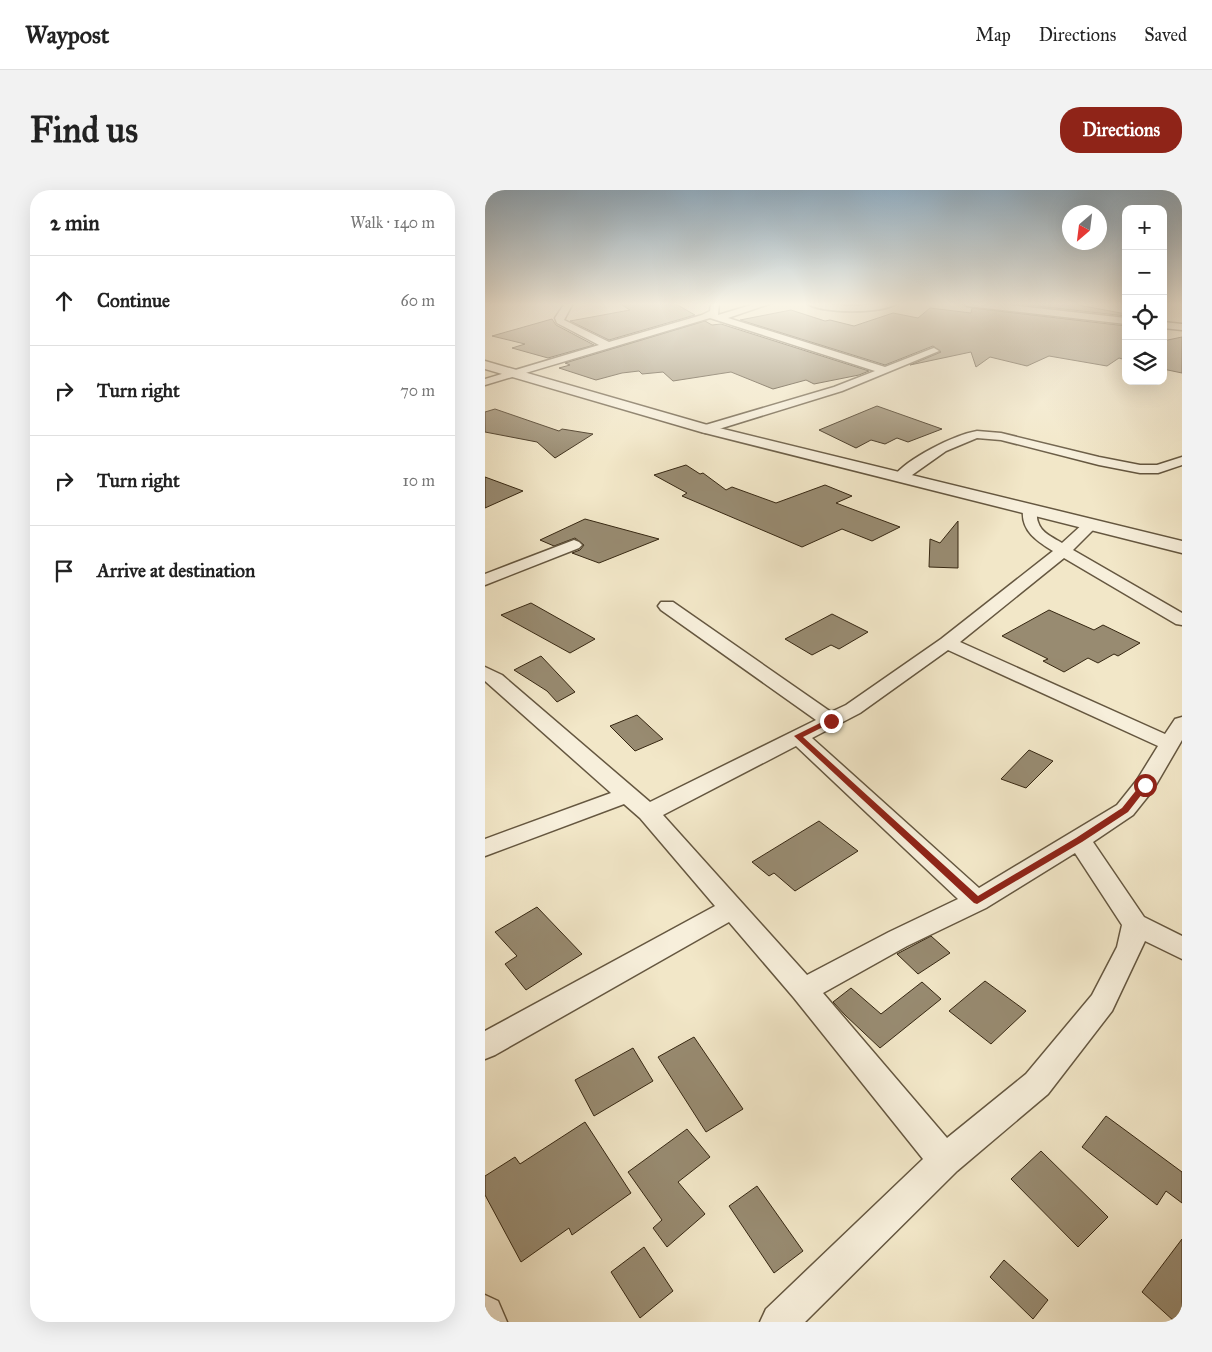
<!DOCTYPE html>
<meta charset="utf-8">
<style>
:root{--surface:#fff;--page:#f2f2f2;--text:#222;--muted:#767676;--line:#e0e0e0;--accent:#8f2418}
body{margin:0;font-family:"IM FELL Great Primer",serif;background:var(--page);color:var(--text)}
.controls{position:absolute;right:15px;top:15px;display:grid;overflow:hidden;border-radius:10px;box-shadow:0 5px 20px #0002}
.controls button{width:45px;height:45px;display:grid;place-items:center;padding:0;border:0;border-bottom:1px solid var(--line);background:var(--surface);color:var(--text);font:25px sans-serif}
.compass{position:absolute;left:577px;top:15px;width:45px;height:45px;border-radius:50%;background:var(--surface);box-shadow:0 5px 20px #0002;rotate:208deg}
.stop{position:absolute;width:15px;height:15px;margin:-11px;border:4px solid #8f2418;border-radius:50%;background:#fff}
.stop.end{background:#8f2418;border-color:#fff;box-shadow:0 1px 5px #0008}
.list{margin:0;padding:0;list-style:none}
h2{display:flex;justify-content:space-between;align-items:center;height:65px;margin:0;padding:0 20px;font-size:21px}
h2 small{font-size:16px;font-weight:400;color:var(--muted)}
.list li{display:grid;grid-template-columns:32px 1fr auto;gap:15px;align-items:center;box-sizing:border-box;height:90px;padding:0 20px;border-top:1px solid var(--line)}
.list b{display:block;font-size:19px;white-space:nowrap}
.list em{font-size:16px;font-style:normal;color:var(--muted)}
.icon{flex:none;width:28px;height:28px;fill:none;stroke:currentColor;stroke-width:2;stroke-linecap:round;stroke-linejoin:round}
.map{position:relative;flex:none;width:697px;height:1132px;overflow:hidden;border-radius:20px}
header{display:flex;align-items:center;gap:30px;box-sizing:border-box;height:70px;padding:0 25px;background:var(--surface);border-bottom:1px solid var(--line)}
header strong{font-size:24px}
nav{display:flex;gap:28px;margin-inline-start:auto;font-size:18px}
.intro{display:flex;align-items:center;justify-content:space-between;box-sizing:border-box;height:120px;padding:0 30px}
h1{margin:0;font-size:35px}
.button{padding:12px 22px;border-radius:20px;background:var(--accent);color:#fff;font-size:18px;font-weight:700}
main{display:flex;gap:30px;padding:0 30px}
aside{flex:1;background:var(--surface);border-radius:20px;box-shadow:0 5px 20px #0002}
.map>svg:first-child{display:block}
.building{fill:#988b71;stroke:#362712}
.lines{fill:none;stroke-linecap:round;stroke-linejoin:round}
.minor-casing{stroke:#655740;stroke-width:3}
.tertiary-casing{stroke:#655740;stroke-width:3}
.minor{fill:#f7efdb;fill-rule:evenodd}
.tertiary{fill:#f7efdb;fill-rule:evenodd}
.route{fill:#8f2418}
</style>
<header>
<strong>Waypost</strong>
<nav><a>Map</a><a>Directions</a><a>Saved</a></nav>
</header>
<div class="intro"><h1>Find us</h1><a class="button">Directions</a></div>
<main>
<aside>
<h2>2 min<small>Walk · 140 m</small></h2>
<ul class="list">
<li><svg class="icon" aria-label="ahead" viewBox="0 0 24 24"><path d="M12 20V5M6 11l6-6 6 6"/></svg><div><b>Continue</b></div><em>60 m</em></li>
<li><svg class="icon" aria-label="right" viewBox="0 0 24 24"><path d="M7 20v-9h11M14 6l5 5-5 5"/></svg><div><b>Turn right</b></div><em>70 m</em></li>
<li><svg class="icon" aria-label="right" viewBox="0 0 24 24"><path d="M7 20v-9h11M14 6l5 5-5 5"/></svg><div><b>Turn right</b></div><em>10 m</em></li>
<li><svg class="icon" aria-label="arrive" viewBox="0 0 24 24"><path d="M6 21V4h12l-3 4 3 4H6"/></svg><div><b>Arrive at destination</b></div></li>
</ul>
</aside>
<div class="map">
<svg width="697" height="1132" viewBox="0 0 697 1132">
<rect width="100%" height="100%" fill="#f2e7c8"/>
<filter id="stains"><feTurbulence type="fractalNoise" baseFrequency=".004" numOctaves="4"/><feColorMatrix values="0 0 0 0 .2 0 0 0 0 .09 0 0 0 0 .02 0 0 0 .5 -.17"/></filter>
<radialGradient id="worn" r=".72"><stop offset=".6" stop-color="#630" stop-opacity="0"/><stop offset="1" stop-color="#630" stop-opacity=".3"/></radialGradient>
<g class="building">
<polygon points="134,113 189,113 210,125 124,150 85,131 145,120"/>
<polygon points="525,113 583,113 641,124 641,126"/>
<polygon points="445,118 486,123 487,118 641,136 641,170 634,168 622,176 564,166 542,176 505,167 491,177 486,162 425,175 456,162 448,156 400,175 255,130 306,120 340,131 345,130 369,136 408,123 433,128"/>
<polygon points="67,129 71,135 109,155 63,168 27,158 40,154 7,146"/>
<polygon points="220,131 227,135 236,134 384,181 374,185 329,194 321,190 288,199 246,182 188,191 178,182 157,184 154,181 137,183 111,190 74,178 85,175 80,173"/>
<polygon points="697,147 697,183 678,179 678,151"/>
<polygon points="392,216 457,239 423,252 412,248 400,254 386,250 371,258 334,240"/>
<polygon points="10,219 74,241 77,239 108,244 70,268 52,252 0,242 0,222"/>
<polygon points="201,275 215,284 218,283 241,300 247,297 291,313 340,295 367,306 351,313 415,337 387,351 357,339 317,357 197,306 202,303 169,285"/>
<polygon points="0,287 38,301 0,318"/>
<polygon points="100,329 174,349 114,373 87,363 95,360 99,355 90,348 69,356 55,350"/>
<polygon points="473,331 473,378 444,377 445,349 455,353"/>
<polygon points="46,413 110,449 85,463 16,425"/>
<polygon points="564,420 609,440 618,435 655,453 633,466 629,464 613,473 603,468 579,482 558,471 563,469 517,446"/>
<polygon points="347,424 383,442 354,459 346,455 327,465 300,449"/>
<polygon points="56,466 90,502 72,512 62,501 29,480"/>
<polygon points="152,525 178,549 150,561 125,536"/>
<polygon points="544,560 568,571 541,598 516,589"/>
<polygon points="334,631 373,661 310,701 289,683 284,686 267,672"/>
<polygon points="52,717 97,764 41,800 20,774 32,766 10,742"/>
<polygon points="446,746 465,763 433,784 412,764"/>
<polygon points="500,791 541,821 506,854 464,821"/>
<polygon points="437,792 456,809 395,858 360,825 348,812 366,798 396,824"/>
<polygon points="209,847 258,919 221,942 173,867"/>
<polygon points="148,858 168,891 109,926 90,890"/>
<polygon points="621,926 697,982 697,1013 681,1001 672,1015 597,957"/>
<polygon points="100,932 146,1003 87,1045 84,1038 36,1072 0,1005 0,986 30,967 35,974"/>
<polygon points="202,939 225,967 193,992 220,1024 182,1057 168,1038 177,1030 143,982"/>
<polygon points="556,961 623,1027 593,1057 526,989"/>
<polygon points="272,996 318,1061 289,1083 244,1016"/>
<polygon points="697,1049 697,1132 690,1132 657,1102"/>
<polygon points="159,1057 188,1101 155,1128 126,1082"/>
<polygon points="519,1070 563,1110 548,1129 505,1087"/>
</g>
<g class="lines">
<defs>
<g id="minor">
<polygon points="80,113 88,113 79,130 124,152 217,125 225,121 226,113 234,113 233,125 273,113 287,113 243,128 400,177 446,159 449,158 454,161 357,201 221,243 217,242 215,239 217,236 349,197 390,181 225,128 0,195 0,189 114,155 72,133 70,128"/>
<path d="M321,113l46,3 46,-3c-16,11 -76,11 -92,0z"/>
<polygon points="478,113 506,113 641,128 641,134 482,116"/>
<polygon points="678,132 697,134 697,140 678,138"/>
<path d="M492,241l24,2 98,24 41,8h17l25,-8v8l-24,8h-18l-41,-8 -98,-25 -24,-2 -31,13 -41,29 -5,1 -7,-4c15,-19 61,-42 84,-46z"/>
<path d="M545,316l5,1c3,5 1,10 3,15 3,11 16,16 24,21l23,-21h10l2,3 -2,3 -22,22 109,63v12l-6,-1 -112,-66 -104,84 205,92 10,-15 7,-2v23l-29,50 -20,25 -40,27 51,75 38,19v23l-37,-18 -33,70 -64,83 -91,77 -152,151h-45l6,-13 157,-150 -129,-161 -65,-76 -234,133 -10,4v-28l230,-125 -75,-88 -16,-14 -139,52v-17l126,-46 -126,-112v-14l17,8 148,127 166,-82 -155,-110 -3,-4 3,-4h12l158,110 15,-7 95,-66 112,-88c-16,-10 -32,-20 -30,-41l2,-3zM463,460l210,96 -21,34 -20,25 -138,83 -167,-150 48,-25zM311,556l162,153 -69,33 -82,43 -144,-160zM590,663l47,72 -5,22 -25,48 -66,79 -79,64 -124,-145 84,-47 79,-38z"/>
<polygon points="89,350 94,352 97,355 94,358 0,395 0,384"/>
<polygon points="0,1105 13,1111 22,1132 0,1132"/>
</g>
<polygon id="tertiary" points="0,171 226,236 697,351 697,363 216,242 0,179"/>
</defs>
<use href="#minor" class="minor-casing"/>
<use href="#tertiary" class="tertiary-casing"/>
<use href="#minor" class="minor"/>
<use href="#tertiary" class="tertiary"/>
</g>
<linearGradient id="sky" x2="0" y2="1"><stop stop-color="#92aec2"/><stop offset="0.42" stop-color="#f9f4e6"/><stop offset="1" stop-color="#f9f4e6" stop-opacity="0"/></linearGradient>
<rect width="697" height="272" fill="url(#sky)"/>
<polygon class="route" points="343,529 350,531 318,547 493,706 591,648 637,618 657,593 663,593 664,595 643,622 597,652 492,714 489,713 309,546"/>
<rect width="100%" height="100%" filter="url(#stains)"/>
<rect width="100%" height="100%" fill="url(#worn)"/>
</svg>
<div class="controls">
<button>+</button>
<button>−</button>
<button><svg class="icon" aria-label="locate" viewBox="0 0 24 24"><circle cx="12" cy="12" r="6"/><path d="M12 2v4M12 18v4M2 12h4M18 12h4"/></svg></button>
<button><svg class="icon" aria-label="layers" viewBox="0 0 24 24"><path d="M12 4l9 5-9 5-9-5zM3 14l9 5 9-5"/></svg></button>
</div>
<svg class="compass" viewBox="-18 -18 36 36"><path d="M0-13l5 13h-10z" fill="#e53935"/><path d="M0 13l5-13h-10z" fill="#767676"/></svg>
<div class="stop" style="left:660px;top:595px"></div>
<div class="stop end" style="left:346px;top:531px"></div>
</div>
</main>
